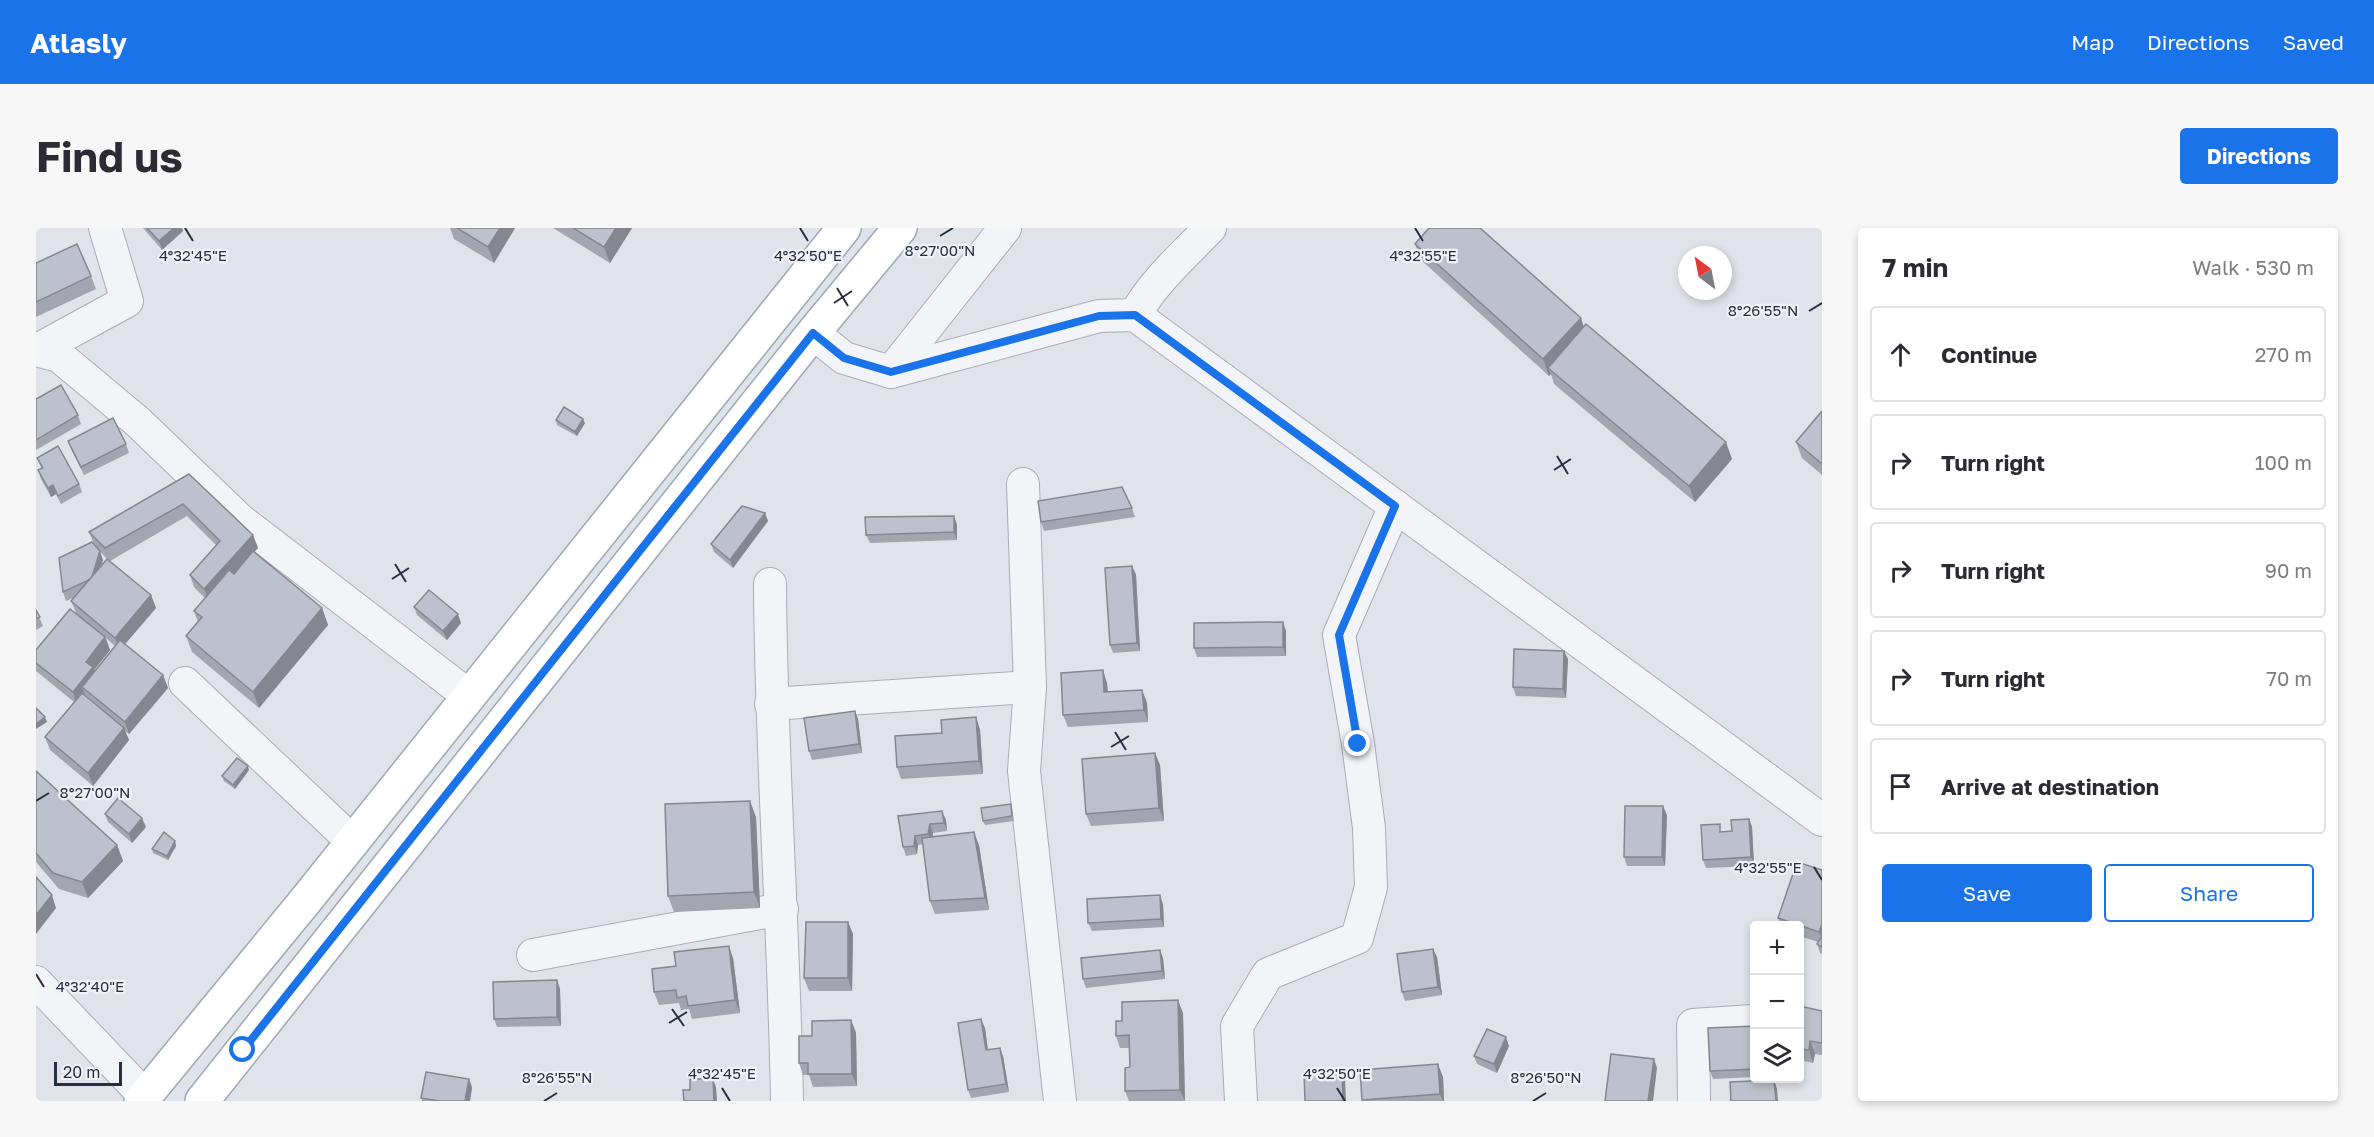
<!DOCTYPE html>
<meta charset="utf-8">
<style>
:root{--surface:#fff;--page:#f7f7f7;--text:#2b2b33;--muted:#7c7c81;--line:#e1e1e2;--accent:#1a73e8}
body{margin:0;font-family:"Golos Text",sans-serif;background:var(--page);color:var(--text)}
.controls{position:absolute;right:18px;bottom:18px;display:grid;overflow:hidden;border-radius:6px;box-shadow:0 3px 9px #0003}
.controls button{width:54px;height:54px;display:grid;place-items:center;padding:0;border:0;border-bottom:2px solid var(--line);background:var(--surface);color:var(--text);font:30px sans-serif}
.compass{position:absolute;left:1642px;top:18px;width:54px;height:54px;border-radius:50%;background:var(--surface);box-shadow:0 3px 9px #0003;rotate:328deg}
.scale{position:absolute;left:18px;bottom:15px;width:68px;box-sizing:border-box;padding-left:6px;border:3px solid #282f42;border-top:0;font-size:16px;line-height:21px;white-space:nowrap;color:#282f42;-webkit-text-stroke:4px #f0f2f7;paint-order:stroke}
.stop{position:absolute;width:18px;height:18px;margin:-14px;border:4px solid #1a73e8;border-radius:50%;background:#fff}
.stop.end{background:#1a73e8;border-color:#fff;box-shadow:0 2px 6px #0008}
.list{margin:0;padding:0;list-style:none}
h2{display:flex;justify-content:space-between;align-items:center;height:78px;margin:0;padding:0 24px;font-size:26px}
h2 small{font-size:20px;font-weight:400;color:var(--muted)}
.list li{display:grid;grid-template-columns:39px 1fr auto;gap:18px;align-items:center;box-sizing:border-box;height:96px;margin:0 12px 12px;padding:0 12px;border:2px solid var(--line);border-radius:6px}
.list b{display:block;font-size:22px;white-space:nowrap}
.list em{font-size:20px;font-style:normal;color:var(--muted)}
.actions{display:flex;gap:12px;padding:18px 24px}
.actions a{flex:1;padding:14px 0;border:2px solid var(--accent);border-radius:6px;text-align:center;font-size:21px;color:var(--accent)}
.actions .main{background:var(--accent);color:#fff}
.icon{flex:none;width:33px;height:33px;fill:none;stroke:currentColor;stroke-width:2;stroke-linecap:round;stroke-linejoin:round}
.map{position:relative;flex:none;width:1786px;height:873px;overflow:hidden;border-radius:6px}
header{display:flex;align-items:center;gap:36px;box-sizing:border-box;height:84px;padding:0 30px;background:var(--accent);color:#fff}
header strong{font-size:28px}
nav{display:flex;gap:33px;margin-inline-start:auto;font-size:21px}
.intro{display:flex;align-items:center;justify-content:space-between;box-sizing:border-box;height:144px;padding:0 36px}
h1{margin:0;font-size:42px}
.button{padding:15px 27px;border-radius:6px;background:var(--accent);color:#fff;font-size:21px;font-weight:700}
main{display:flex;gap:36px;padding:0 36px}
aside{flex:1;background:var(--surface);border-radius:6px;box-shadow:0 3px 9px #0003}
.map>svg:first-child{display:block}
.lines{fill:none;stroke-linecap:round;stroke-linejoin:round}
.minor-casing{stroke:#a9adb8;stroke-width:34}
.major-casing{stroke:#9fa6b6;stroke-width:36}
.minor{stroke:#f3f4f8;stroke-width:32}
.major{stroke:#fff;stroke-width:33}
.wall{fill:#a3a6b0;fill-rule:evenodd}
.shaded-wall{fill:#848790}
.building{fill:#bdc1cd;stroke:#848790;stroke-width:1.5}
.route{stroke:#1a73e8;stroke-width:8}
.ticks{fill:none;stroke:#282f42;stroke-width:2}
.ticks-label{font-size:15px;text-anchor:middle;fill:#282f42;stroke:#f0f2f7;stroke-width:4.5;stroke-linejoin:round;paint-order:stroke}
</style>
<header>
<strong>Atlasly</strong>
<nav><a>Map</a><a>Directions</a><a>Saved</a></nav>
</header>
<div class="intro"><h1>Find us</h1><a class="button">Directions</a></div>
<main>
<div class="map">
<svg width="1786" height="873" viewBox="0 0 1786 873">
<rect width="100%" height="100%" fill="#e0e3ea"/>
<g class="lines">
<defs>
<g id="minor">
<polyline points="1099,87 1786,592"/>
<path d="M777,105l31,25 47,14 208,-56 36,-1c18,-33 49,-60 75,-87"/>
<polyline points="3,121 91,73 69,0"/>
<polyline points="0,122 23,128 102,194 204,292 433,468"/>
<polyline points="855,144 969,0"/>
<polyline points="987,256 994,459 988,543 1024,873"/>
<path d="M734,356c1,173 14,345 17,517"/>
<polyline points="149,455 317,614"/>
<polyline points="735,476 994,459"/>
<polyline points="497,727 746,681"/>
<polyline points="0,754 109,868"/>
<polyline points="1205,873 1201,798 1232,746 1321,710 1335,659 1333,600 1322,516 1303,407 1359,278"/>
<polyline points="1658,873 1657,797 1717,793"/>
</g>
<g id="major">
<polyline points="105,873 270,672 808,0"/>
<polyline points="166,873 777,105 864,0"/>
</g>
</defs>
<use href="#minor" class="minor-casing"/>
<use href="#major" class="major-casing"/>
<use href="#minor" class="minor"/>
<use href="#major" class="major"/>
</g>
<g class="wall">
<polygon points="107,0 146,0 147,3 126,22"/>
<polygon points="414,0 479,0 458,35 418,11"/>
<polygon points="517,0 596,0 574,35"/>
<polygon points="1379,16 1696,231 1659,274 1518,156 1515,146 1513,148 1385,32"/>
<polygon points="0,35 55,48 60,61 0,89"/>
<polygon points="0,171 42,187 45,196 0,222"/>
<polygon points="1786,183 1786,247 1766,230 1760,214"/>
<polygon points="520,192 549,195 541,208 521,197"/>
<polygon points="32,213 90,216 93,225 48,247 35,221"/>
<polygon points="1,230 43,256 46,264 25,276 20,266 15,269 5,251 2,242 6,241"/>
<path d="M153,246l69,74 -4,4 68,56 6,17 -69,83 -67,-56 -6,-16 12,-14 -4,-11 11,-13 -11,-11 -4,-12 26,-30 -29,-29 -77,45 41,34 5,13 -31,36 38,31 5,13 -39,46 -4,-3 4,9 -36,46 -43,-36 -5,-13 29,-35 -38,-31v-21l40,-37 -5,-12 4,-4 -9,4 -3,-9 31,-48 -5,-12zM58,317l13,14 -6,6 2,-5zM70,410l9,8 -21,25v-1l16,-20z"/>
<polygon points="1096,280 1099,289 1008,303 1005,294"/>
<polygon points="729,285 732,293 697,340 678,324 675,316"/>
<polygon points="918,288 921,297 921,312 834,315 830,307"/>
<polygon points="1096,338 1100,347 1104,423 1077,425 1074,417"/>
<polygon points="378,379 425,395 411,412 381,387"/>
<polygon points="0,382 7,398 0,402"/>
<polygon points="1250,403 1250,428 1161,429 1158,420"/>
<polygon points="1532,431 1530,470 1480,468 1477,459"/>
<polygon points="1071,455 1072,464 1106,462 1111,475 1112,494 1032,499 1027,487"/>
<polygon points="940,489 944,502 947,546 865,551 861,539"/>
<polygon points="822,491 826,525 776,532 773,523"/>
<polygon points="1119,525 1124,537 1128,593 1055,598 1050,586"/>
<polygon points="213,542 199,561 188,553 186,548"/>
<polygon points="0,543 81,617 87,633 52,670 23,661 0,634"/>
<polygon points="976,580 978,593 949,597 947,593"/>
<polygon points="69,586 110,599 96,615 72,594"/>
<polygon points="1631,587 1629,638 1591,638 1588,629"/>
<polygon points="862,588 910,592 911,603 897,605 896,609 943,617 953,682 899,686 894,673 887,616 882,617 881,626 870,628 867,619"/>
<polygon points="720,589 724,680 638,684 632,668"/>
<polygon points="1713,591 1716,599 1718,638 1670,640 1667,632 1687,604 1696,603"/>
<polygon points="139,613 140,618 132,632 117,625 116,621"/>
<polygon points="1786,642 1786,726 1784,725 1781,716 1782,714 1764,708 1764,698 1745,698 1742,690"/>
<polygon points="1127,676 1128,699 1056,703 1052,695"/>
<polygon points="812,694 817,706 816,763 773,763 768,750"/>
<polygon points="1401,729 1406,767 1369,773 1366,764"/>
<polygon points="697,730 704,785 656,791 653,781 645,782 643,775 623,777 618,764"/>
<polygon points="1127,730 1129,751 1050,760 1047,751"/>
<polygon points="524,761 525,798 461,799 458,791"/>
<polygon points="1764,778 1786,783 1786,827 1779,826 1777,835 1764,832"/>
<polygon points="1147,785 1149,873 1093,873 1089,863 1094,839 1094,820 1084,820 1080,808 1086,793"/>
<polygon points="815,792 820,805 821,858 777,859 773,847 767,847 763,835 776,808"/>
<polygon points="1719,798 1719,849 1677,851 1674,843"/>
<polygon points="949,800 952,822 967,828 973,864 935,870 932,862"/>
<polygon points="1473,818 1461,845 1441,836 1438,828"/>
<polygon points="1407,849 1408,873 1326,873 1326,872"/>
<polygon points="436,859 434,873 386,873 385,870"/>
</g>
<g class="shaded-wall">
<polygon points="138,0 146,0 147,3 126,22 123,13"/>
<polygon points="464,0 479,0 458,35 452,19"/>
<polygon points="580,0 596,0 574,35 568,19"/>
<polygon points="1545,90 1550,106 1512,140 1515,146 1513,148 1507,131"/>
<polygon points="547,191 549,195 541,208 539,204"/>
<polygon points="1690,214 1696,231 1659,274 1653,258"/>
<polygon points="17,257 20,266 15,269 12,260"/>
<polygon points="729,285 732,293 697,340 694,332"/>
<polygon points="918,288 921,297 921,312 918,304"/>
<polygon points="217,307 222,320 173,373 168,361"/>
<polygon points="64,323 67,332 58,360 55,351"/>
<polygon points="1096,338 1100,347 1104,423 1101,415"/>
<polygon points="115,367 120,380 84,422 79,410"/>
<polygon points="286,380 292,397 223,480 217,464"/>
<polygon points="422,386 425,395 411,412 407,403"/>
<polygon points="1247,394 1250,403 1250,428 1247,419"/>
<polygon points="69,409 74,422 58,442 61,452 46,459 49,467 41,477 37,464 50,434"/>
<polygon points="1528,423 1532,431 1530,470 1527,461"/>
<polygon points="1067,442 1071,455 1073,477 1068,464"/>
<polygon points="127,447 132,460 93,506 89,494"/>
<polygon points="1106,462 1111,475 1112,494 1108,482"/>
<polygon points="819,483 822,491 826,525 823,516"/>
<polygon points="9,489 11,494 0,501 0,496"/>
<polygon points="940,489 944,502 947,546 943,533"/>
<polygon points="88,500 93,512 57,558 52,545"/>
<polygon points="1119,525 1124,537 1128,593 1123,580"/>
<polygon points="212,538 213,542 199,561 197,557"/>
<polygon points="714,573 720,589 724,680 718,664"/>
<polygon points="1627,578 1631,587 1629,638 1626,629"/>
<polygon points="906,583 910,592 911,603 908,595"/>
<polygon points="106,590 110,599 96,615 93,606"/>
<polygon points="1713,591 1716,599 1718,638 1715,629"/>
<polygon points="894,596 897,605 896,615 892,606"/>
<polygon points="938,604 943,617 953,682 949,670"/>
<polygon points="879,608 882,617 881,626 878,618"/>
<polygon points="139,613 140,618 132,632 131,628"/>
<polygon points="81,617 87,633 52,670 46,654"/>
<polygon points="16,667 20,680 0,706 0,687"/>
<polygon points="1124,667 1127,676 1128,699 1125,691"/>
<polygon points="812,694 817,706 816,763 812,750"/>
<polygon points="1786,696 1786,711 1783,704"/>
<polygon points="693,718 697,730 704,785 699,772"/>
<polygon points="1397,721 1401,729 1406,767 1402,759"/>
<polygon points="1124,722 1127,730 1129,751 1126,743"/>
<polygon points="521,752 524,761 525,798 521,789"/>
<polygon points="1142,772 1147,785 1149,873 1144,862"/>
<polygon points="945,791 949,800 953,831 950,822"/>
<polygon points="815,792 820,805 821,858 816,846"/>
<polygon points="1470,809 1473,818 1461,845 1458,836"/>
<polygon points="1774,813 1779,826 1777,835 1773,822"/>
<polygon points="964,820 967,828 973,864 970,856"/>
<polygon points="1618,831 1621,840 1617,873 1612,873"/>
<polygon points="1402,836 1407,849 1408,873 1407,873 1404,866"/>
<polygon points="1306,842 1309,851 1310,873 1307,873"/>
<polygon points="433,851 436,859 434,873 429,873"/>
<polygon points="677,851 680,859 681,873 678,873"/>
<polygon points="1738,852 1741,861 1742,873 1740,873"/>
</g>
<g class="building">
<polygon points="111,0 138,0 123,13"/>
<polygon points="421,0 464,0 452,19"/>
<polygon points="537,0 580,0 568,19"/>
<polygon points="1393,0 1444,0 1545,90 1507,131 1379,16"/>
<polygon points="41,16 55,48 0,74 0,35"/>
<polygon points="1550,96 1690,214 1653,258 1512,140"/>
<polygon points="25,157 42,187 0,212 0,171"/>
<polygon points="528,179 547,191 539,204 520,192"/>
<polygon points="1786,183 1786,236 1760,214"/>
<polygon points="77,190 90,216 45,239 32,213"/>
<polygon points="22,218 43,256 22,268 17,257 12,260 2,242 7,240 1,230"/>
<polygon points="153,246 217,307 168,361 154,347 184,313 147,276 69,320 53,304"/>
<polygon points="1086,259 1096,280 1005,294 1002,273"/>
<polygon points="706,278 729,285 694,332 675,316"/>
<polygon points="918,288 918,304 830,307 829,289"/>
<polygon points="56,314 64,323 56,349 53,352 27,364 23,330"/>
<polygon points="217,323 286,380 217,464 150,408 166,389 158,383 193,342 198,346"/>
<polygon points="71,331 115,367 79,410 35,373"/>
<polygon points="1096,338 1101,415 1074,417 1069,340"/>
<polygon points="393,362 422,386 407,403 378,379"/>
<polygon points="34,381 69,409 50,434 57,439 37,464 0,435 0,422"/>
<polygon points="0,382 4,389 0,391"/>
<polygon points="1247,394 1247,419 1158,420 1158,395"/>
<polygon points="84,412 127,447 89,494 46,459"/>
<polygon points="1478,421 1528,423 1527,461 1477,459"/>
<polygon points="1067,442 1068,464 1106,462 1108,482 1027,487 1025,445"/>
<polygon points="46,465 88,500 52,545 9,509"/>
<polygon points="0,480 9,489 0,496"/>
<polygon points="819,483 823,516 773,523 768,490"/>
<polygon points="940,489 943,533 861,539 859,508 906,505 905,492"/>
<polygon points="1119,525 1123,580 1050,586 1046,531"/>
<polygon points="201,530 212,538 197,557 186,548"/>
<polygon points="0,543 81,617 46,654 17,645 0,625"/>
<polygon points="82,570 106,590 93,606 69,586"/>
<polygon points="714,573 718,664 632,668 629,576"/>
<polygon points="975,576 976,588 947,593 945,580"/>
<polygon points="1589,578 1627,578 1626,629 1588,629"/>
<polygon points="906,583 908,595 894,596 892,606 879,608 878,618 867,619 862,588"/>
<polygon points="1713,591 1715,629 1667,632 1665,597 1684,596 1684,604 1696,603 1695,592"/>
<polygon points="128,604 139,613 131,628 116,621"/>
<polygon points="938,604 949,670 894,673 886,610"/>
<polygon points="1761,634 1786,642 1786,696 1783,704 1742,690"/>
<polygon points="0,649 16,667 0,687"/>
<polygon points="1124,667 1125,691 1052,695 1051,671"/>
<polygon points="770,694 812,694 812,750 768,750"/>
<polygon points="1786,708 1786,719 1781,716"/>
<polygon points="693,718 699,772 652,778 650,768 641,770 640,762 618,764 616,741 640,738 638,724"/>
<polygon points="1397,721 1402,759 1366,764 1361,726"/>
<polygon points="1124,722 1126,743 1047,751 1045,730"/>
<polygon points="521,752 521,789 458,791 457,754"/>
<polygon points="1142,772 1144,862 1089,863 1089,840 1094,839 1093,807 1080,808 1080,793 1086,793 1086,774"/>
<polygon points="1764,778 1786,783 1786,815 1774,813 1773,822 1764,821"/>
<polygon points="945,791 950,822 964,820 970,856 932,862 922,795"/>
<polygon points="815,792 816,846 772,846 772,835 763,835 763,808 776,808 776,793"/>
<polygon points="1719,798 1719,841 1674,843 1672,800"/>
<polygon points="1451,801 1470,809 1458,836 1438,828"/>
<polygon points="1575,826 1618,831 1612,873 1569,873"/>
<polygon points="1402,836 1404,866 1326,872 1324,842"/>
<polygon points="1306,842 1307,873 1269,873 1268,844"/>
<polygon points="390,844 433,851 429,873 403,873 385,870"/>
<polygon points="654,851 677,851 678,873 648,873 647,862 654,862"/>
<polygon points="1738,852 1740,873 1695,873 1694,854"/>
</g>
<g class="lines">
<polyline class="route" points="207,822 777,105 808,130 855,144 1063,88 1099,87 1359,278 1303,407 1322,516"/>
</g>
<path class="ticks" d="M149,0l8,13M764,0l8,13M1379,0l8,13M904,8l13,-8M801,60l11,18M798,75l18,-12M1773,83l13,-8M1521,228l11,18M1518,242l17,-11M359,336l11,18M356,351l17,-11M1079,504l11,18M1075,519l18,-11M0,573l13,-8M1778,639l8,13M0,746l8,13M636,781l12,17M633,795l18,-11M686,860l8,13M1301,860l8,13M508,873l13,-8M1497,873l13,-8"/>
<g class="ticks-label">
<text x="904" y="28">8°27'00"N</text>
<text x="1387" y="33">4°32'55"E</text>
<text x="157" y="33">4°32'45"E</text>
<text x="772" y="33">4°32'50"E</text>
<text x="1727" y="88">8°26'55"N</text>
<text x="59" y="570">8°27'00"N</text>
<text x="1732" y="645">4°32'55"E</text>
<text x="54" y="764">4°32'40"E</text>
<text x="686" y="851">4°32'45"E</text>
<text x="1301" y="851">4°32'50"E</text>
<text x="521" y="855">8°26'55"N</text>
<text x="1510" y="855">8°26'50"N</text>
</g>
</svg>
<div class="controls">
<button>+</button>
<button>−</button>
<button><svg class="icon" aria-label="layers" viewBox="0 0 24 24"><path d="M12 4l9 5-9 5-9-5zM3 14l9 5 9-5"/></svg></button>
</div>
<svg class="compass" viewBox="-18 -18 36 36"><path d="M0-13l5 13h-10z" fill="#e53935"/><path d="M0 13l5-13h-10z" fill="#7c7c81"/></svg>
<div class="scale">20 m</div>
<div class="stop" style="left:207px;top:822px"></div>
<div class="stop end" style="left:1322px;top:516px"></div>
</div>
<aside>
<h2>7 min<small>Walk · 530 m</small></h2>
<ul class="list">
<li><svg class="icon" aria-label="ahead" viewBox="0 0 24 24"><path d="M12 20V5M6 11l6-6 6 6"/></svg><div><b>Continue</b></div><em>270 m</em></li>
<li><svg class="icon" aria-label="right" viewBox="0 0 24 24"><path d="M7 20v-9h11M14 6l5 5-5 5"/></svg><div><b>Turn right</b></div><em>100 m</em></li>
<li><svg class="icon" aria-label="right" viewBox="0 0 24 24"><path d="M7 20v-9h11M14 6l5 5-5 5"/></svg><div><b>Turn right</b></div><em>90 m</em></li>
<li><svg class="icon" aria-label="right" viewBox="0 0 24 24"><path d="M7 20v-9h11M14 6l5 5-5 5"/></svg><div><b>Turn right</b></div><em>70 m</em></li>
<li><svg class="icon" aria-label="arrive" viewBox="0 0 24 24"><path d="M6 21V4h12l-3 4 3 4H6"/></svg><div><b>Arrive at destination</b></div></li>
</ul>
<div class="actions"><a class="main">Save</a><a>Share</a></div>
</aside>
</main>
